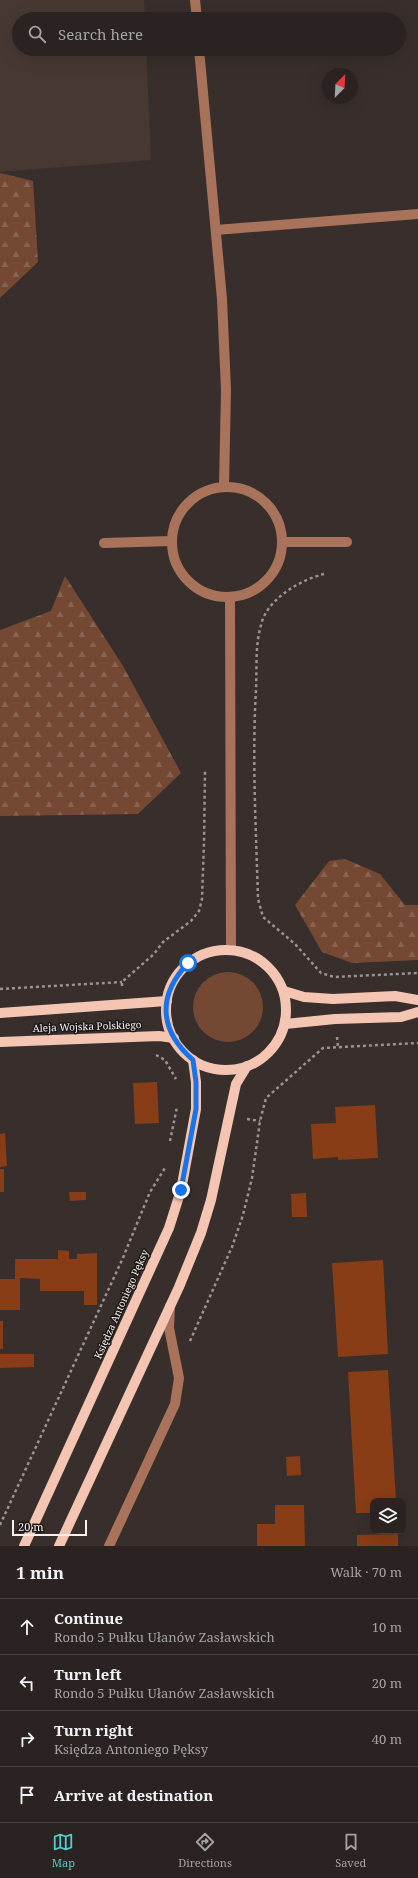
<!DOCTYPE html>
<meta charset="utf-8">
<style>
:root{--surface:#2a2321;--page:#322b2a;--text:#f1f3f6;--muted:#a5a4a5;--line:#46403f;--accent:#52cdcc}
body{margin:0;font-family:"Noto Serif",serif;background:var(--page);color:var(--text)}
.controls{position:absolute;right:12px;bottom:12px;display:grid;overflow:hidden;border-radius:8px;box-shadow:0 4px 16px #0002}
.controls button{width:36px;height:36px;display:grid;place-items:center;padding:0;border:0;border-bottom:1px solid var(--line);background:var(--surface);color:var(--text);font:20px sans-serif}
.compass{position:absolute;left:322px;top:68px;width:36px;height:36px;border-radius:50%;background:var(--surface);box-shadow:0 4px 16px #0002;rotate:24deg}
.scale{position:absolute;left:12px;bottom:10px;width:75px;box-sizing:border-box;padding-left:4px;border:2px solid #f7f1ef;border-top:0;font-size:11px;line-height:14px;white-space:nowrap;color:#f7f1ef;-webkit-text-stroke:3px #1c1817;paint-order:stroke}
.stop{position:absolute;width:12px;height:12px;margin:-9px;border:3px solid #1a73e8;border-radius:50%;background:#fff}
.stop.end{background:#1a73e8;border-color:#fff;box-shadow:0 1px 4px #0008}
.list{margin:0;padding:0;list-style:none}
h2{display:flex;justify-content:space-between;align-items:center;height:52px;margin:0;padding:0 16px;font-size:17px}
h2 small{font-size:13px;font-weight:400;color:var(--muted)}
.list li{display:grid;grid-template-columns:26px 1fr auto;gap:12px;align-items:center;box-sizing:border-box;height:56px;padding:0 16px;border-top:1px solid var(--line)}
.list b{display:block;font-size:15px;white-space:nowrap}
.list p{margin:0;font-size:13px;white-space:nowrap;color:var(--muted)}
.list em{font-size:13px;font-style:normal;color:var(--muted)}
.icon{flex:none;width:22px;height:22px;fill:none;stroke:currentColor;stroke-width:2;stroke-linecap:round;stroke-linejoin:round}
.map{position:relative;flex:none;width:418px;height:1546px;overflow:hidden}
.search{position:absolute;background:var(--surface);box-shadow:0 4px 16px #0002;left:12px;right:12px;top:12px;height:44px;display:flex;align-items:center;gap:10px;box-sizing:border-box;padding:0 14px;border-radius:22px;color:var(--muted);font-size:15px}
.sheet{height:276px;background:var(--surface)}
nav{display:flex;justify-content:space-around;align-items:center;box-sizing:border-box;height:56px;border-top:1px solid var(--line);background:var(--surface);font-size:11px;color:var(--muted)}
nav a{display:grid;justify-items:center;gap:2px}
nav .on{color:var(--accent)}
.map>svg:first-child{display:block}
.built{fill:#473832}
.grass{fill:#754834}
.forest{fill:url(#forest-firs)}
.building{fill:#883d16}
.lines{fill:none;stroke-linecap:round;stroke-linejoin:round}
.path{stroke:#9a9390;stroke-width:2.5;stroke-dasharray:3 3;stroke-linecap:butt}
.minor{stroke:#a9725a;stroke-width:10}
.major{stroke:#f4c5b2;stroke-width:10}
.route{stroke:#1a73e8;stroke-width:5}
.labels{text-anchor:middle;stroke-width:3;stroke-linejoin:round;paint-order:stroke}
.street-label{font-size:10px;fill:#f7f1ef;stroke:#1c1817}
</style>
<div class="map">
<svg width="418" height="1546" viewBox="0 0 418 1546">
<defs>
<pattern id="forest-firs" width="22" height="20" patternUnits="userSpaceOnUse"><rect width="22" height="20" fill="#754834"/><path d="M5 1l3.5 6h-7zM16 11l3.5 6h-7z" fill="#896352"/></pattern>
</defs>
<rect width="100%" height="100%" fill="#382f2c"/>
<polygon class="built" points="0,0 144,0 145,19 19,19 19,49 146,49 151,160 0,172"/>
<circle class="grass" cx="228" cy="1007" r="35"/>
<g class="forest">
<polygon points="0,173 33,181 38,262 0,298"/>
<polygon points="65,576 123,666 181,773 138,814 0,816 0,630 51,611"/>
<polygon points="345,859 380,874 405,905 418,905 418,960 352,963 322,952 295,905 329,861"/>
</g>
<g class="building">
<polygon points="157,1082 159,1123 135,1124 133,1083"/>
<polygon points="375,1105 378,1158 338,1160 338,1157 313,1159 311,1124 336,1123 335,1107"/>
<polygon points="5,1133 7,1166 0,1167 0,1134"/>
<rect x="0" y="1169" width="4" height="23"/>
<polygon points="69,1192 86,1192 86,1200 70,1201"/>
<polygon points="306,1193 307,1217 292,1217 291,1194"/>
<polygon points="58,1250 69,1251 69,1259 77,1259 77,1254 97,1253 97,1305 84,1305 84,1291 40,1291 40,1279 20,1278 20,1310 0,1310 0,1279 15,1279 15,1259 58,1259"/>
<polygon points="383,1260 388,1354 338,1357 332,1263"/>
<rect x="0" y="1321" width="3" height="28"/>
<polygon points="0,1354 34,1354 34,1367 0,1368"/>
<polygon points="388,1370 396,1501 373,1501 373,1513 356,1513 348,1372"/>
<polygon points="300,1456 301,1475 287,1476 286,1457"/>
<polygon points="275,1505 304,1505 305,1546 257,1546 257,1524 275,1524"/>
<polygon points="398,1534 398,1546 357,1546 357,1535"/>
</g>
<g class="lines">
<g class="path">
<path d="M324,574c-24,6 -57,25 -63,51 -6,20 -4,43 -5,64 -4,70 0,140 2,210l5,18 32,27 26,29 13,4 84,-4"/>
<polyline points="122,986 122,982 154,954 163,942 191,921 199,911 202,899 204,843 205,771"/>
<polyline points="0,989 122,982"/>
<polyline points="337,1037 338,1047"/>
<polyline points="156,1055 165,1060 176,1079"/>
<polyline points="247,1119 260,1121"/>
<polyline points="170,1141 177,1107"/>
<polyline points="190,1341 232,1247 243,1215 252,1178 260,1121 266,1098 323,1048 418,1043"/>
<polyline points="0,1525 122,1260 150,1192 165,1168"/>
</g>
<g class="minor">
<polyline points="195,0 197,19"/>
<polyline points="199,49 222,299 226,390 224,486"/>
<polyline points="216,230 418,214"/>
<circle cx="227" cy="542" r="55"/>
<polyline points="283,542 347,542"/>
<polyline points="104,543 171,541"/>
<polyline points="230,598 231,950"/>
<polyline points="109,1546 175,1404 179,1378 169,1328 170,1306"/>
</g>
<g class="major">
<circle cx="226" cy="1010" r="60"/>
<polyline points="284,991 304,997 333,999 395,996 418,1000"/>
<polyline points="0,1013 167,1001"/>
<polyline points="285,1024 335,1019 401,1017 418,1012"/>
<polyline points="0,1042 159,1036 174,1038"/>
<polyline points="24,1546 169,1228 181,1190 196,1109 196,1082 193,1060"/>
<polyline points="59,1546 179,1287 201,1233 211,1200 236,1084 247,1066"/>
</g>
</g>
<g class="lines">
<path class="route" d="M181,1190l15,-81v-27l-3,-22c-34,-30 -36,-64 -5,-97"/>
</g>
<g class="labels">
<g class="street-label">
<text transform="translate(87 1026) rotate(-2)" y="4">Aleja Wojska Polskiego</text>
<text transform="translate(121 1304) rotate(-66)" y="4">Księdza Antoniego Pęksy</text>
</g>
</g>
</svg>
<div class="controls">
<button><svg class="icon" aria-label="layers" viewBox="0 0 24 24"><path d="M12 4l9 5-9 5-9-5zM3 14l9 5 9-5"/></svg></button>
</div>
<svg class="compass" viewBox="-18 -18 36 36"><path d="M0-13l5 13h-10z" fill="#e53935"/><path d="M0 13l5-13h-10z" fill="#a5a4a5"/></svg>
<div class="scale">20 m</div>
<div class="stop" style="left:188px;top:963px"></div>
<div class="stop end" style="left:181px;top:1190px"></div>
<div class="search"><svg class="icon" aria-label="search" viewBox="0 0 24 24"><circle cx="10" cy="10" r="6"/><path d="M15 15l6 6"/></svg>Search here</div>
</div>
<section class="sheet">
<h2>1 min<small>Walk · 70 m</small></h2>
<ul class="list">
<li><svg class="icon" aria-label="ahead" viewBox="0 0 24 24"><path d="M12 20V5M6 11l6-6 6 6"/></svg><div><b>Continue</b><p>Rondo 5 Pułku Ułanów Zasławskich</p></div><em>10 m</em></li>
<li><svg class="icon" aria-label="left" viewBox="0 0 24 24"><path d="M17 20v-9H6M10 6l-5 5 5 5"/></svg><div><b>Turn left</b><p>Rondo 5 Pułku Ułanów Zasławskich</p></div><em>20 m</em></li>
<li><svg class="icon" aria-label="right" viewBox="0 0 24 24"><path d="M7 20v-9h11M14 6l5 5-5 5"/></svg><div><b>Turn right</b><p>Księdza Antoniego Pęksy</p></div><em>40 m</em></li>
<li><svg class="icon" aria-label="arrive" viewBox="0 0 24 24"><path d="M6 21V4h12l-3 4 3 4H6"/></svg><div><b>Arrive at destination</b></div></li>
</ul>
</section>
<nav>
<a class="on"><svg class="icon" aria-label="map" viewBox="0 0 24 24"><path d="M3 6l6-2 6 2 6-2v14l-6 2-6-2-6 2zM9 4v14M15 6v14"/></svg>Map</a>
<a><svg class="icon" aria-label="directions" viewBox="0 0 24 24"><path d="M12 3l9 9-9 9-9-9zM9 14v-3h6M13 9l2 2-2 2"/></svg>Directions</a>
<a><svg class="icon" aria-label="saved" viewBox="0 0 24 24"><path d="M7 4h10v16l-5-4-5 4z"/></svg>Saved</a>
</nav>
